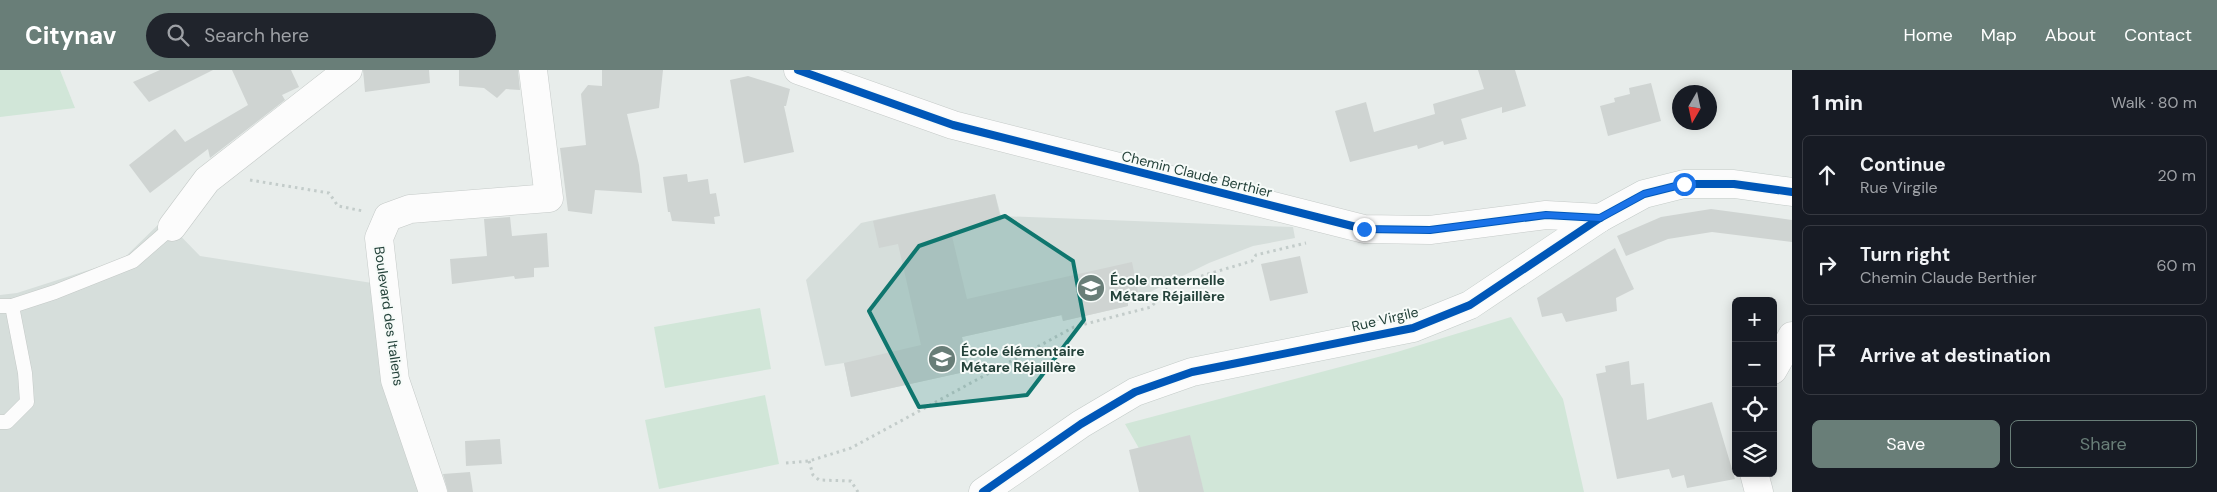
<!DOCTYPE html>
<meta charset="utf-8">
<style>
:root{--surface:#171b24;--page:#20242c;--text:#f1f3f6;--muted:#9ea1a6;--line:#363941;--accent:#697e78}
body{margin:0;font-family:"DM Sans",sans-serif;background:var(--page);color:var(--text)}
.controls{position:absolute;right:15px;bottom:15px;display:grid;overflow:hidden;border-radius:8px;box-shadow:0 2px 12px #0003}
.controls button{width:45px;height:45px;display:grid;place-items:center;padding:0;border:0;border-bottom:1px solid var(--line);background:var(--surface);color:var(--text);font:25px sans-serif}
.compass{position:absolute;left:1672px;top:15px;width:45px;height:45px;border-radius:50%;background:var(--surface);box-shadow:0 2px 12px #0003;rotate:189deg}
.stop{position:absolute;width:15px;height:15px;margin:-11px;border:4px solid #1a73e8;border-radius:50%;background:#fff}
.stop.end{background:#1a73e8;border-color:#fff;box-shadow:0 1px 5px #0008}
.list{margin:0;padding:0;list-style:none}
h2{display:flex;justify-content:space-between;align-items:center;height:65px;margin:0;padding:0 20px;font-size:21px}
h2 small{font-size:16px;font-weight:400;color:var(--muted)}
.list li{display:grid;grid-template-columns:32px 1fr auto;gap:15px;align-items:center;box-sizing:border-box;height:80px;margin:0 10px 10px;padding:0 10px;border:1px solid var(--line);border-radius:8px}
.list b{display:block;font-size:19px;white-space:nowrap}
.list p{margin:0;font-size:16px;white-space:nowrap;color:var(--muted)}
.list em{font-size:16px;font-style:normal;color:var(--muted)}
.actions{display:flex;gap:10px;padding:15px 20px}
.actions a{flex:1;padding:11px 0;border:1px solid var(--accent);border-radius:8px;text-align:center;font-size:18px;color:var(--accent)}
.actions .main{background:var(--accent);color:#fff}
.icon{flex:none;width:28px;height:28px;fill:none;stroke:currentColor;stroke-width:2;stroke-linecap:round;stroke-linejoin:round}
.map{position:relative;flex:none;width:1792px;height:422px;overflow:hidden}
header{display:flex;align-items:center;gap:30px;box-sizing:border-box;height:70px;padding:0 25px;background:var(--accent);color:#fff}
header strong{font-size:24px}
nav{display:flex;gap:28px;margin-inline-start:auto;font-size:18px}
.search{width:350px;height:45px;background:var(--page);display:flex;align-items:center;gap:12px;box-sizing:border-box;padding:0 18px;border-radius:28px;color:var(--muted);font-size:19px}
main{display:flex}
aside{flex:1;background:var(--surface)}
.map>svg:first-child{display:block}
.built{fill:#d6dedb}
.green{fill:#d1e6d8}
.building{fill:#cfd4d2}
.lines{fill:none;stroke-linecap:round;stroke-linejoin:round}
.lane-casing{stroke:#c5cac8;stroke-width:15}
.street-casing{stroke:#c5cac8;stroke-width:29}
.secondary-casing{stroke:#c3cbc8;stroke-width:29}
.path{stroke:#c3ccca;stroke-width:3;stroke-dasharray:2.5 4;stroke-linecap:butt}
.lane{stroke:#fcfcfc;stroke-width:14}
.street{stroke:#fcfcfc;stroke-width:28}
.secondary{stroke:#fcfcfc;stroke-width:28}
.cycleway-casing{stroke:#f7fbf9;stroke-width:11}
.cycleway{stroke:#0057b8;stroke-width:8}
.route{stroke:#1a73e8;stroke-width:6}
.marked{fill:#0f766e;fill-opacity:0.2;stroke:#0f766e;stroke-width:4;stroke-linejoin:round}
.labels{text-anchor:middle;stroke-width:4;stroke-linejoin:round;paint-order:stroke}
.street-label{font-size:14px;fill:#24423a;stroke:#f7fbf9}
.poi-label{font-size:14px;font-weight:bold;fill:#24423a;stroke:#f7fbf9;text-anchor:start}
</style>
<header>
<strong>Citynav</strong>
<div class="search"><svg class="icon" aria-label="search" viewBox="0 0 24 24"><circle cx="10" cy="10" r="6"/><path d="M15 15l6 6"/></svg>Search here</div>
<nav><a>Home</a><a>Map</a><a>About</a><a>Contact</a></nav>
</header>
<main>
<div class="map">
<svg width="1792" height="422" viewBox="0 0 1792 422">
<rect width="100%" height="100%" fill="#e8edeb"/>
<g class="built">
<polygon points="995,124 1001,146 1293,157 1295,168 1253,176 1209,193 1140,227 1128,230 1128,236 1063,251 1061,245 962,267 969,301 851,327 844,293 825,296 806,210 861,153"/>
<polygon points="164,149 200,186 372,213 421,422 0,422 0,225 17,223 123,189"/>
</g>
<g class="green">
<polygon points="0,0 60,0 75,38 0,47"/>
<polygon points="760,238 771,299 665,318 654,257"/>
<polygon points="1511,247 1563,329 1584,422 1164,422 1125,354 1397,282"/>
<polygon points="765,325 779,394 659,419 645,350"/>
</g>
<g class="building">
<polygon points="160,0 213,0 149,32 133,12"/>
<polygon points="232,0 291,0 299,17 282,25 285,30 210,88 208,79 150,123 129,95 175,59 185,72 248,35"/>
<polygon points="363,0 429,0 430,13 365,22"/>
<polygon points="459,0 518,0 520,20 506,19 497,28 484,18 459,16"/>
<polygon points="602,0 663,0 659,38 627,44 639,95 642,123 595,120 592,144 568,141 560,78 586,75 581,24 588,15 602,16"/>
<polygon points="1478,0 1515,0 1526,36 1502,43 1502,37 1461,49 1467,69 1444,75 1443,71 1418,79 1417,75 1350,92 1335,41 1366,32 1374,62 1435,44 1433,34 1484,19"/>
<polygon points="748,6 790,19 786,36 784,36 794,82 744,93 730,10"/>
<polygon points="1651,13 1661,51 1608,66 1600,36 1615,32 1614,28 1630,24 1629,18"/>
<polygon points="687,104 688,112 708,109 710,124 716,123 720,146 714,147 715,154 672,151 670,142 668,142 663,107"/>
<polygon points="995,124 1001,151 951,162 967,229 1132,192 1139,227 1128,230 1128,236 1063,251 1062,245 962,267 969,301 851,327 844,293 921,275 898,174 879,178 873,151"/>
<polygon points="1711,139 1792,150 1792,172 1712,162 1668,169 1626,186 1617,166 1661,147"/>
<polygon points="510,147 512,166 547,163 549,197 534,198 534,207 515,209 514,206 452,214 450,189 487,186 484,149"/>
<polygon points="1615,178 1634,219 1616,228 1617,241 1566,252 1562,243 1542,247 1537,228"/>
<polygon points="1300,186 1308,223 1270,231 1261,194"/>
<polygon points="1629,291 1631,315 1644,313 1647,350 1712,332 1735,409 1687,418 1684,405 1672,408 1669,399 1617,409 1596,304 1606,302 1605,296"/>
<polygon points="1190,365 1204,422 1139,422 1129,380"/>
<polygon points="500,369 502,394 466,396 465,371"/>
<polygon points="470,402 473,422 448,422 443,404"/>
</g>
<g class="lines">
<defs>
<g id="lane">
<polyline points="0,236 12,236 55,222 133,191 172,157"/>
<polyline points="0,352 7,352 27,332 25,303 12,236"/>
</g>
<g id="street">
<polyline points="798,0 953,55 1364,159 1430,160 1546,145 1600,148"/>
<polyline points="172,157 207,110 348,0"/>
<polyline points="1773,300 1792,266"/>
<polyline points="1754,403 1759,422"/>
<polyline points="433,422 395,310 379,168 388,147 410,139 549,128 533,0"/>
</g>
<polyline id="secondary" points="983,422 1081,354 1135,322 1192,302 1413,258 1470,235 1600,148 1644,124 1684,114 1734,114 1792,122"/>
</defs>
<use href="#lane" class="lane-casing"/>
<use href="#street" class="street-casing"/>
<use href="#secondary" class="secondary-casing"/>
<g class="path">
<polyline points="250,110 329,123 338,136 363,141"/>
<polyline points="809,391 813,405 819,410 851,411 858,422"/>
<polyline points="786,393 809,391 851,378 1074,257 1151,237 1171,215 1252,191 1256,185 1306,173"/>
</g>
<use href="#lane" class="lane"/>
<use href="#street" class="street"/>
<use href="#secondary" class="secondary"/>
<defs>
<g id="cycleway">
<polyline points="798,0 953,55 1364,159 1430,160 1546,145 1600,148"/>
<polyline points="983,422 1081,354 1135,322 1192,302 1413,258 1470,235 1600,148 1644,124 1684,114 1734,114 1792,122"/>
</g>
</defs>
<use href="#cycleway" class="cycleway-casing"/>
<use href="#cycleway" class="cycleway"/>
</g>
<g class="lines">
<polyline class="route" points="1364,159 1430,160 1546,145 1600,148 1644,124 1684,114"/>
</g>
<path class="marked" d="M1005,146l68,45 11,59 -57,75 -108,12 -50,-96 50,-65z"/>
<defs>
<symbol id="school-disc" viewBox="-11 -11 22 22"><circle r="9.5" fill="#697e78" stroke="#f7fbf9"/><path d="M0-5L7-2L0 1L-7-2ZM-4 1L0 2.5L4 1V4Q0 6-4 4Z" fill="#fff"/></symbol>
</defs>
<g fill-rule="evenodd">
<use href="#school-disc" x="1075" y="202" width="32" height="32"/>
<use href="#school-disc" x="926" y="273" width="32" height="32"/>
</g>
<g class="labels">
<g class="street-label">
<text transform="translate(1197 104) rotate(14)" y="5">Chemin Claude Berthier</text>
<text transform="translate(389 246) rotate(82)" y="5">Boulevard des Italiens</text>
<text transform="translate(1385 249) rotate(-13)" y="5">Rue Virgile</text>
</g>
<g class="poi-label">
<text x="1110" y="215">École maternelle<tspan x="1110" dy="16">Métare Réjaillère</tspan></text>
<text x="961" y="286">École élémentaire<tspan x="961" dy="16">Métare Réjaillère</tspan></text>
</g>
</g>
</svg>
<div class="controls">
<button>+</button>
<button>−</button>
<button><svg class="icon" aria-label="locate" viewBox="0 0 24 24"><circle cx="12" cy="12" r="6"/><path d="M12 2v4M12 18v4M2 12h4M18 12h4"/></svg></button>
<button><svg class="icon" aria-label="layers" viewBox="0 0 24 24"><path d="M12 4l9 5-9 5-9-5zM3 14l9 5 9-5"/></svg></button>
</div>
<svg class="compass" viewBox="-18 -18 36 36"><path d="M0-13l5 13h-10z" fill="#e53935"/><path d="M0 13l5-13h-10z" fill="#9ea1a6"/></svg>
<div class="stop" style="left:1684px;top:114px"></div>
<div class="stop end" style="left:1364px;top:159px"></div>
</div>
<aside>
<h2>1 min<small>Walk · 80 m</small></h2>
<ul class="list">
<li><svg class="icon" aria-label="ahead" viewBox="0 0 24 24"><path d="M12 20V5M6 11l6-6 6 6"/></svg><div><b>Continue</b><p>Rue Virgile</p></div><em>20 m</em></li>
<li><svg class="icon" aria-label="right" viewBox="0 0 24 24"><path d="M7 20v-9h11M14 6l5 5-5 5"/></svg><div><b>Turn right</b><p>Chemin Claude Berthier</p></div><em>60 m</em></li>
<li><svg class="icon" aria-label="arrive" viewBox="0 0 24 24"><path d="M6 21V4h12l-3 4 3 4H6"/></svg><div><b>Arrive at destination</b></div></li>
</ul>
<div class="actions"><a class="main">Save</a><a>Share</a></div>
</aside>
</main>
